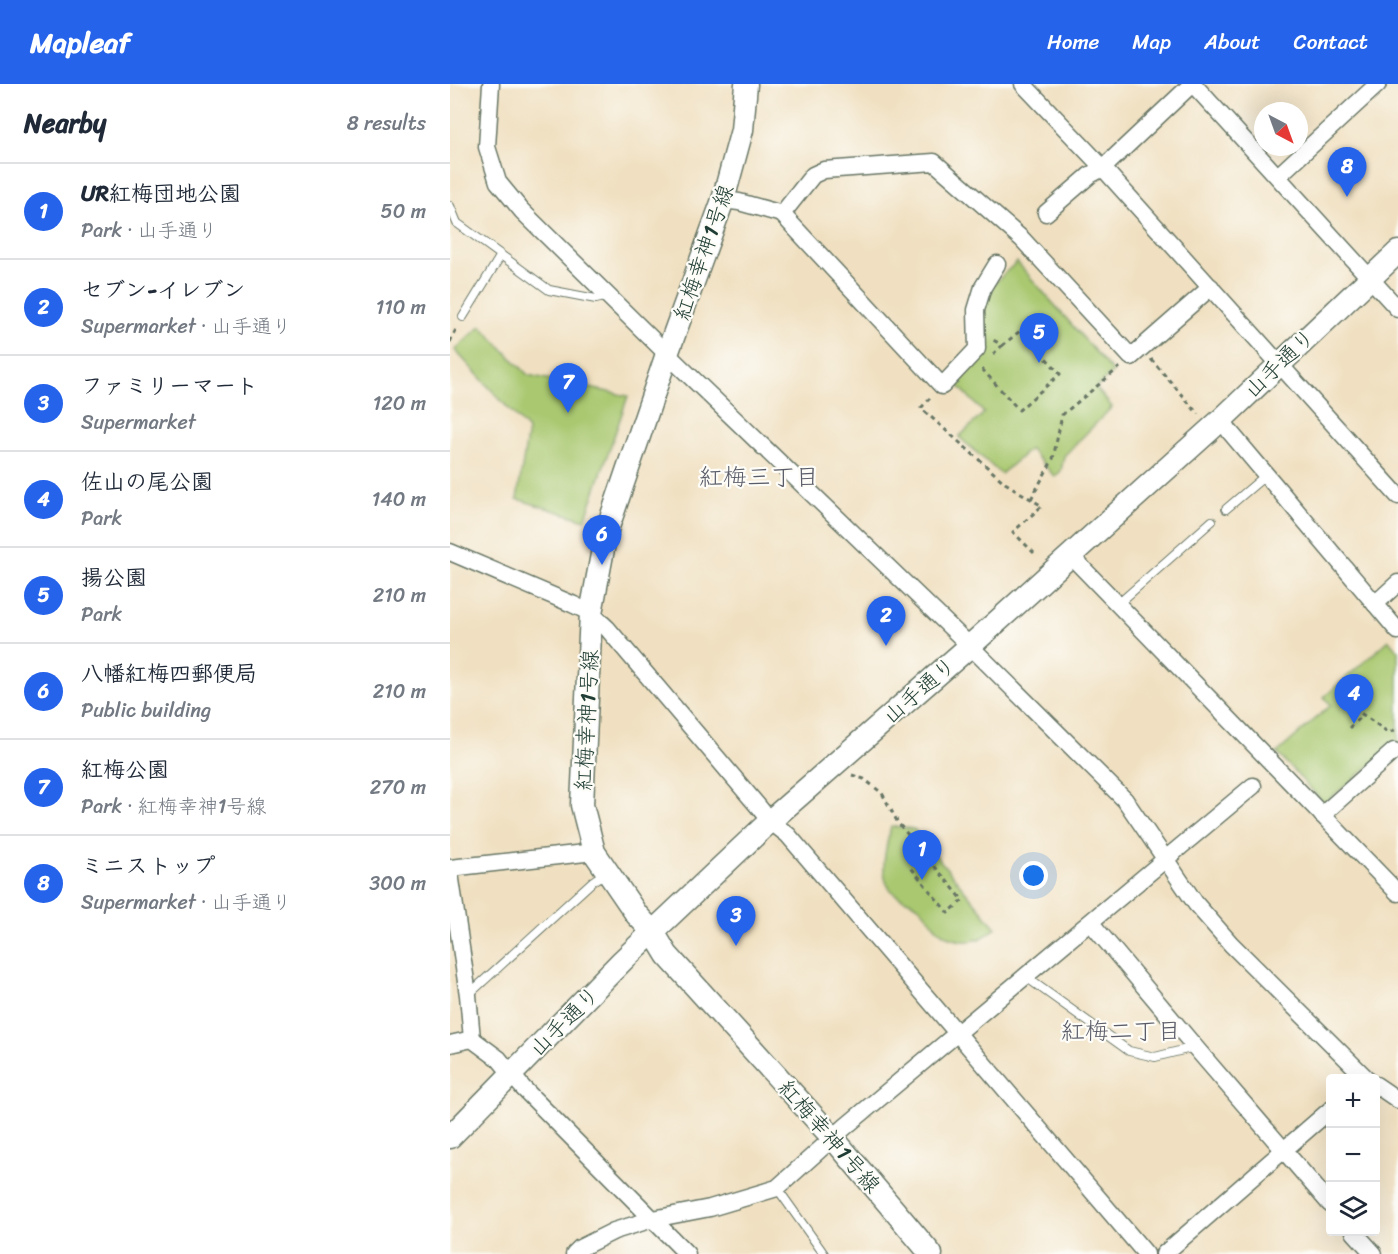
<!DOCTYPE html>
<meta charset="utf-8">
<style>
:root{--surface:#fff;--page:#f2f2f3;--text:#1f2937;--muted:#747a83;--line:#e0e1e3;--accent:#2563eb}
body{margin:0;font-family:Sriracha,"Klee One",sans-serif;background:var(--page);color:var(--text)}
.controls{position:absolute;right:18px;bottom:18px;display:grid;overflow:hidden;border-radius:6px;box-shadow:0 6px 24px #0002}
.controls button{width:54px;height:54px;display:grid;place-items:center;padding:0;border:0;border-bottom:2px solid var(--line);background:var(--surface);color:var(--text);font:30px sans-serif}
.compass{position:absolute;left:804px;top:18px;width:54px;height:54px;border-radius:50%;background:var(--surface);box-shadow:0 6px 24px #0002;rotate:139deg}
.you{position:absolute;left:584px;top:792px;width:21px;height:21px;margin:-15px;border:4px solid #fff;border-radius:50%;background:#1a73e8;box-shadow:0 0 0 9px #1a73e833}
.badge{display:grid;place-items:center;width:39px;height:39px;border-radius:50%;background:var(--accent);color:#fff;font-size:20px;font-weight:700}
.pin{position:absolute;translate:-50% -50px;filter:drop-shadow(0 2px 3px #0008)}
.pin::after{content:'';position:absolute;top:32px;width:21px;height:18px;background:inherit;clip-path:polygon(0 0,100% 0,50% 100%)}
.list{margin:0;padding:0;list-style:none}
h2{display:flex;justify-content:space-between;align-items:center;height:78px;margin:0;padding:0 24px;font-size:26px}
h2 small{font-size:20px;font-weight:400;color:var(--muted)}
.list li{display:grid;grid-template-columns:39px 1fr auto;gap:18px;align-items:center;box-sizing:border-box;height:96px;padding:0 24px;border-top:2px solid var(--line)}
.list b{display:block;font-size:22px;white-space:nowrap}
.list p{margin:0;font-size:20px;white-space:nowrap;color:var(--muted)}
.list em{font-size:20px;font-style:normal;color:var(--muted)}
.icon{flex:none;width:33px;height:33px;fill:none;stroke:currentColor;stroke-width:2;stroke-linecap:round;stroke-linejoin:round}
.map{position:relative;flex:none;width:948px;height:1170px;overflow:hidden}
header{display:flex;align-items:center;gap:36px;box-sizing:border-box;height:84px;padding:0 30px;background:var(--accent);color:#fff}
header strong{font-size:28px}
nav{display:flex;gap:33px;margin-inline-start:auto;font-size:21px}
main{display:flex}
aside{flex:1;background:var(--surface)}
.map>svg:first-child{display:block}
.green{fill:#a9c86f;stroke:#648252;stroke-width:1.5}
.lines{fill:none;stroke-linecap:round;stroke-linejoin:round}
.lane-casing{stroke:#687665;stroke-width:10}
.street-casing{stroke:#687665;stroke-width:19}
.secondary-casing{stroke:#687665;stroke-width:25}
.path{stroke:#687665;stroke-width:3;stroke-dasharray:4.5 4.5;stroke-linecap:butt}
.lane{stroke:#fff;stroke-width:8}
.street{stroke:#fff;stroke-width:16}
.secondary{stroke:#fff;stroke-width:22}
.labels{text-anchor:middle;stroke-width:4.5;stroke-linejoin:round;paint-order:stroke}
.street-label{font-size:22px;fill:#1f3d34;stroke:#fdfcf7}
.neighbourhood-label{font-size:24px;fill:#5a5d69;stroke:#fdfcf7}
</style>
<header>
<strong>Mapleaf</strong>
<nav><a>Home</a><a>Map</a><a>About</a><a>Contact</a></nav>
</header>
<main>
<aside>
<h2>Nearby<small>8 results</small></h2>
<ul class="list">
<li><span class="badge">1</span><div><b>UR紅梅団地公園</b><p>Park · 山手通り</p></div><em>50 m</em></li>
<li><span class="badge">2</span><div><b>セブン-イレブン</b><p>Supermarket · 山手通り</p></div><em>110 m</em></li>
<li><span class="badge">3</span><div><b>ファミリーマート</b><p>Supermarket</p></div><em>120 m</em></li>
<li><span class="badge">4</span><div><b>佐山の尾公園</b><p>Park</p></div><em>140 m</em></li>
<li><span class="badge">5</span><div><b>揚公園</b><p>Park</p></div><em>210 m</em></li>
<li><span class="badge">6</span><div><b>八幡紅梅四郵便局</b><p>Public building</p></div><em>210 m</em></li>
<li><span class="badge">7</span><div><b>紅梅公園</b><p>Park · 紅梅幸神1号線</p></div><em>270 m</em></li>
<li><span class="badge">8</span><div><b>ミニストップ</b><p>Supermarket · 山手通り</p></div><em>300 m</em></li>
</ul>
</aside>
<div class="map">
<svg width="948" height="1170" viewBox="0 0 948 1170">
<rect width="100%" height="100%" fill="#fdfcf7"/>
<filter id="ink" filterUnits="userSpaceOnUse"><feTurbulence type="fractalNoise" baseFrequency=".0167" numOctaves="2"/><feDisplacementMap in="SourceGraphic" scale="12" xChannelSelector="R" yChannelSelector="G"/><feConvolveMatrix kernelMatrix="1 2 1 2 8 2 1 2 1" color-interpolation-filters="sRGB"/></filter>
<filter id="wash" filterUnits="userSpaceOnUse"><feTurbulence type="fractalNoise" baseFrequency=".008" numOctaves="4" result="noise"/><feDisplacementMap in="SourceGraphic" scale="24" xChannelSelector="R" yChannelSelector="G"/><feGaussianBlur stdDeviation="1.35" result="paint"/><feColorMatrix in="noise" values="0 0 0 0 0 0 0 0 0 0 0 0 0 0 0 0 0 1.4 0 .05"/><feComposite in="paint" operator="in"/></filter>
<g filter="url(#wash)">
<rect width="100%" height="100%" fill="#f0e0c1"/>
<g class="green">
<path d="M567,178l96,110 -17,16 16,19 -48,49 -3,15 -6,6 -25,-28 -29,25 -42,-37 25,-24 -30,-32c8,-7 26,-21 29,-30 4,-9 1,-18 0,-27 -3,-32 14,-44 34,-62z"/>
<polygon points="31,242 78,291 178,312 135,436 67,415 78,346 5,266"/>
<polygon points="939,556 948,567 948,659 874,719 827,669 881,621 874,613"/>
<path d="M441,742l23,3 82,99c-16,15 -34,18 -54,5 -10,-7 -15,-21 -25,-28 -8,-5 -21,-7 -27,-16 -12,-15 -3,-46 1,-63z"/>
</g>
</g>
<g filter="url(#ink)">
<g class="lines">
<defs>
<g id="lane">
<polyline points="0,122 7,139 99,206 146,215 158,212"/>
<polyline points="13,233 51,171"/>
<polyline points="776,425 816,391"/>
<polyline points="667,521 762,437"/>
<polyline points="576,893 679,967 705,973 745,963"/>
<polyline points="18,911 143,797 156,788"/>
<polyline points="327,1104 374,1170"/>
</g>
<g id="street">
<polyline points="41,0 37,63 48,98 72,127 217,270 520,562 675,716 746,820 781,860 916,994"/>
<polyline points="573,0 653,84 948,412"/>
<polyline points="743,0 948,225"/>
<polyline points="828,92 928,0"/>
<polyline points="273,116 289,118 332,130 492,302 527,265 526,226 533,203 547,180"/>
<polyline points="596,129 640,91 653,84 742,0"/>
<polyline points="332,130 363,91 374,86 484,78 572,155 681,273 761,203"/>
<polyline points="772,335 780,348 948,547"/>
<polyline points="0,468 122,520 141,529 157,544 307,721 320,737 338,751 696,1170"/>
<polyline points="620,471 948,809"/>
<polyline points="925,520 948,499"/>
<polyline points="872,731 944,667"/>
<polyline points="0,784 144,768"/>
<polyline points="0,789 18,911 22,955"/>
<polyline points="641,839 745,963 880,1120"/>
<polyline points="0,960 22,955 49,975 73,1004 237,1170"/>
<polyline points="926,1001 948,1016"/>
<polyline points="904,1148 924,1170"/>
<polyline points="124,1170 130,1164 164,1147 203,1135 260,1124 327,1104 395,1043 803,702"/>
<polyline points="714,1170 880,1026"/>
</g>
<g id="secondary">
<polyline points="296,0 292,46 273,116 217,270 156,449 141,529 132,721 144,768 187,831 203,848 217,871 383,1054 481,1170"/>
<polyline points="0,1053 172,877 320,737 520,562 772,335 948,168"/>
</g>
</defs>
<use href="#lane" class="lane-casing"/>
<use href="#street" class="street-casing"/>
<use href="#secondary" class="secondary-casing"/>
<g class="path">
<polyline points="0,258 7,243"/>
<polyline points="543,270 553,261"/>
<polyline points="701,275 748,330"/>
<polyline points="532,285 569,326 610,290 571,246 553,261 543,256"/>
<polyline points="480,314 471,324 555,399 592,422 563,448 584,469"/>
<polyline points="581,415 603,375 612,331 670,283"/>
<polyline points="889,614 939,649 948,644"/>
<polyline points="899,644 912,631"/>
<polyline points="402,691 414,695 432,709 448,739 513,816 498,829 462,785 476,773"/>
</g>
<use href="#lane" class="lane"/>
<use href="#street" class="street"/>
<use href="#secondary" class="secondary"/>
</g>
</g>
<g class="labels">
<g class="street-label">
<text transform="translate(253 168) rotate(-71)" y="8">紅梅幸神1号線</text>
<text transform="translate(829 279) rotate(-44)" y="8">山手通り</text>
<text transform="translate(469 606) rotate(-41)" y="8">山手通り</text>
<text transform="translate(136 636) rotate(-87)" y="8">紅梅幸神1号線</text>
<text transform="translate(114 937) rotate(-45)" y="8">山手通り</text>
<text transform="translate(380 1052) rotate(49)" y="8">紅梅幸神1号線</text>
</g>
<g class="neighbourhood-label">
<text x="309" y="401">紅梅三丁目</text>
<text x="671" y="955">紅梅二丁目</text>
</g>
</g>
</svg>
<div class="controls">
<button>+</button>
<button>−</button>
<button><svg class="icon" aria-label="layers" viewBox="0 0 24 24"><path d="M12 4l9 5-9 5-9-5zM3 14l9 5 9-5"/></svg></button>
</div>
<svg class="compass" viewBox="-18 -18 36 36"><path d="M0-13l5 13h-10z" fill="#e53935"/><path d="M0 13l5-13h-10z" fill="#747a83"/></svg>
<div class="you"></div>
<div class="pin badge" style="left:472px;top:796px">1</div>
<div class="pin badge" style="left:436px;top:562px">2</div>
<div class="pin badge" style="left:286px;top:862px">3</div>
<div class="pin badge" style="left:904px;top:640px">4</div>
<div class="pin badge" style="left:589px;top:279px">5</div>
<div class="pin badge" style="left:152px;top:481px">6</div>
<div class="pin badge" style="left:118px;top:329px">7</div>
<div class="pin badge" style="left:897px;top:113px">8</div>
</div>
</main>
